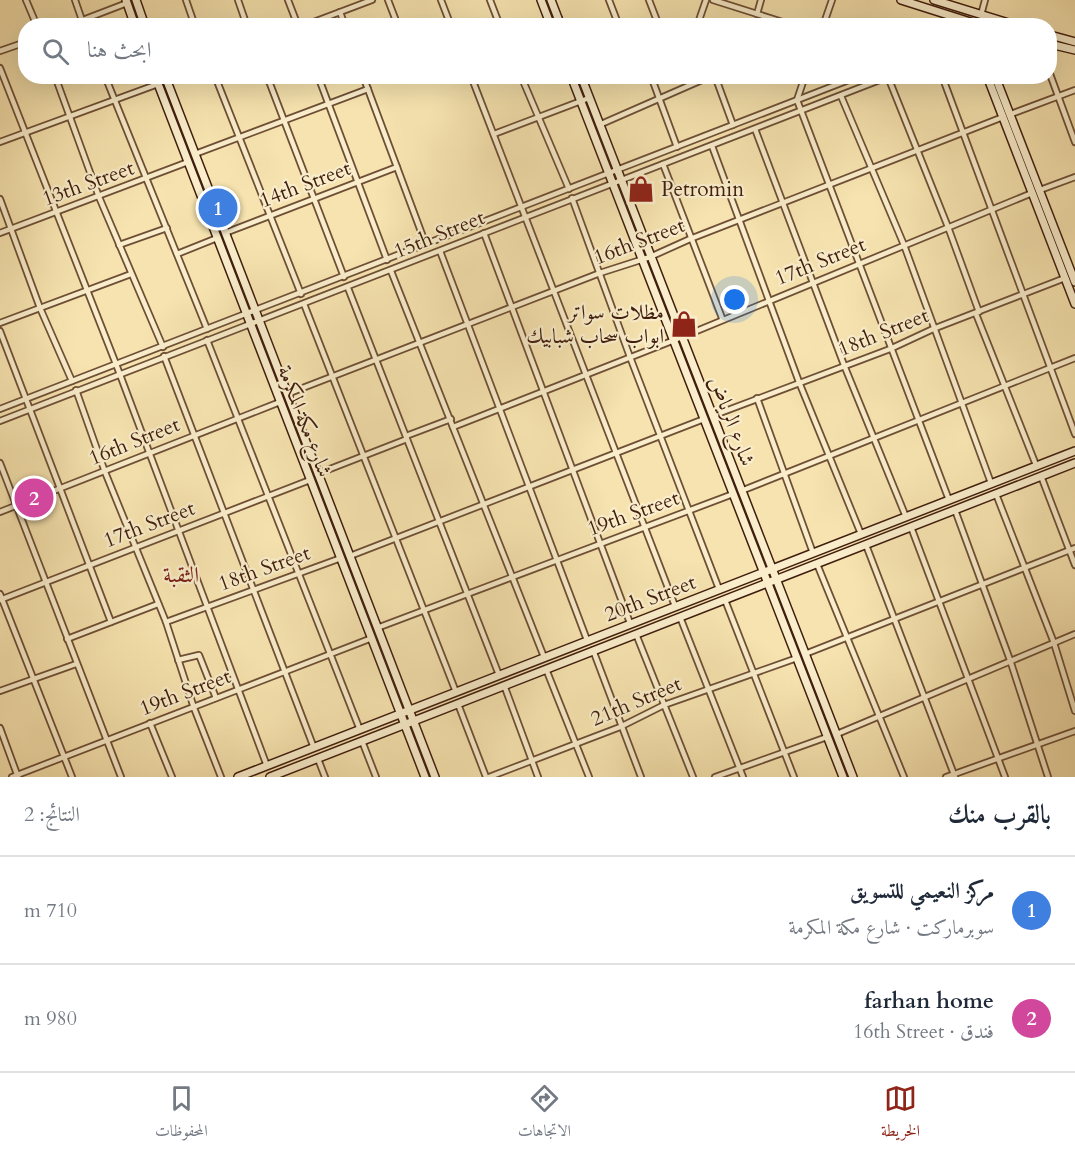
<!DOCTYPE html>
<html lang="ar">
<meta charset="utf-8">
<style>
:root{--surface:#fff;--page:#f2f2f3;--text:#1f2937;--muted:#747a83;--line:#e0e1e3;--accent:#8f2418}
body{margin:0;font-family:Cardo,Amiri,serif;background:var(--page);color:var(--text);direction:rtl}
.you{position:absolute;left:735px;top:300px;width:21px;height:21px;margin:-15px;border:4px solid #fff;border-radius:50%;background:#1a73e8;box-shadow:0 0 0 9px #1a73e833}
.badge{display:grid;place-items:center;width:39px;height:39px;border-radius:50%;background:var(--accent);color:#fff;font-size:20px;font-weight:700}
.pin{position:absolute;translate:-50% -50%;border:3px solid #fff;box-shadow:0 2px 6px #0006}
.list{margin:0;padding:0;list-style:none}
h2{display:flex;justify-content:space-between;align-items:center;height:78px;margin:0;padding:0 24px;font-size:26px}
h2 small{font-size:20px;font-weight:400;color:var(--muted)}
.list li{display:grid;grid-template-columns:39px 1fr auto;gap:18px;align-items:center;box-sizing:border-box;height:108px;padding:0 24px;border-top:2px solid var(--line)}
.list b{display:block;font-size:22px;white-space:nowrap}
.list p{margin:0;font-size:20px;white-space:nowrap;color:var(--muted)}
.list em{font-size:20px;font-style:normal;color:var(--muted)}
.icon{flex:none;width:33px;height:33px;fill:none;stroke:currentColor;stroke-width:2;stroke-linecap:round;stroke-linejoin:round}
.map{position:relative;flex:none;width:1075px;height:777px;overflow:hidden;direction:ltr}
.search{position:absolute;background:var(--surface);box-shadow:0 6px 24px #0002;left:18px;right:18px;top:18px;height:66px;display:flex;align-items:center;gap:15px;box-sizing:border-box;padding:0 21px;border-radius:24px;color:var(--muted);font-size:22px}
.sheet{height:294px;background:var(--surface)}
nav{display:flex;justify-content:space-around;align-items:center;box-sizing:border-box;height:84px;border-top:2px solid var(--line);background:var(--surface);font-size:16px;color:var(--muted)}
nav a{display:grid;justify-items:center;gap:3px}
nav .on{color:var(--accent)}
.map>svg:first-child{display:block}
.lines{fill:none;stroke-linecap:round;stroke-linejoin:round}
.street-casing{stroke:#6e4f36;stroke-width:8}
.secondary-casing{stroke:#401e0e;stroke-width:10}
.street{stroke:#f9edcb;stroke-width:4.5}
.secondary{stroke:#f9edcb;stroke-width:7}
.labels{text-anchor:middle;stroke-width:4.5;stroke-linejoin:round;paint-order:stroke}
.street-label{font-size:21px;fill:#401e0e;stroke:#f9edcb}
.poi-label{font-size:21px;fill:#401e0e;stroke:#f9edcb;text-anchor:start}
.neighbourhood-label{font-size:22px;fill:#7a1f14;stroke:#f9edcb}
</style>
<div class="map">
<svg width="1075" height="777" viewBox="0 0 1075 777">
<rect width="100%" height="100%" fill="#f6e3af"/>
<filter id="stains"><feTurbulence type="fractalNoise" baseFrequency=".00333" numOctaves="4"/><feColorMatrix values="0 0 0 0 .2 0 0 0 0 .09 0 0 0 0 .02 0 0 0 .5 -.17"/></filter>
<radialGradient id="worn" r=".72"><stop offset=".6" stop-color="#630" stop-opacity="0"/><stop offset="1" stop-color="#630" stop-opacity=".3"/></radialGradient>
<g class="lines">
<defs>
<g id="street">
<polyline points="26,0 37,26"/>
<polyline points="75,0 84,26"/>
<polyline points="186,0 195,26"/>
<polyline points="238,0 247,26"/>
<polyline points="288,0 298,26"/>
<polyline points="388,0 398,26"/>
<polyline points="441,0 451,26"/>
<polyline points="490,0 500,26"/>
<polyline points="609,0 619,26"/>
<polyline points="649,0 659,26"/>
<polyline points="713,0 795,26"/>
<polyline points="340,12 345,26"/>
<polyline points="757,14 761,0"/>
<polyline points="981,15 985,0"/>
<polyline points="67,26 127,3"/>
<polyline points="303,26 372,0"/>
<polyline points="540,26 559,18"/>
<polyline points="697,26 706,0"/>
<polyline points="823,26 832,0"/>
<polyline points="0,51 26,42"/>
<polyline points="0,68 116,364 267,766"/>
<polyline points="1050,74 1075,142"/>
<polyline points="55,76 99,197 163,347"/>
<polyline points="105,76 207,329"/>
<polyline points="215,76 301,294"/>
<polyline points="267,76 344,277"/>
<polyline points="318,76 387,260"/>
<polyline points="363,76 426,245"/>
<polyline points="471,76 675,606"/>
<polyline points="521,76 569,189"/>
<polyline points="651,76 677,147"/>
<polyline points="715,76 733,125"/>
<polyline points="805,76 797,100 949,500"/>
<polyline points="942,76 1075,434"/>
<polyline points="888,77 948,227 979,312"/>
<polyline points="841,96 904,245 991,483"/>
<polyline points="1011,114 1075,90"/>
<polyline points="599,125 711,76"/>
<polyline points="755,129 844,365 906,517"/>
<polyline points="494,134 589,98"/>
<polyline points="0,142 158,84"/>
<polyline points="712,146 799,382 861,534"/>
<polyline points="195,154 368,89"/>
<polyline points="663,164 722,318"/>
<polyline points="1040,190 1075,177"/>
<polyline points="572,198 630,357 719,589"/>
<polyline points="0,199 40,308 72,381"/>
<polyline points="0,233 188,162"/>
<polyline points="225,233 397,167"/>
<polyline points="484,233 630,623"/>
<polyline points="119,245 167,228"/>
<polyline points="440,251 587,640"/>
<polyline points="177,254 217,238"/>
<polyline points="391,271 544,657"/>
<polyline points="348,288 499,675"/>
<polyline points="304,304 456,692"/>
<polyline points="976,314 1036,465"/>
<polyline points="0,323 131,274"/>
<polyline points="0,331 111,622"/>
<polyline points="207,340 360,730"/>
<polyline points="164,356 314,748"/>
<polyline points="76,390 105,472 166,622 194,708 221,777"/>
<polyline points="287,394 600,273 650,257 690,239 1003,117"/>
<polyline points="757,398 813,553"/>
<polyline points="0,409 859,76"/>
<polyline points="712,416 890,349 933,329 1065,278"/>
<polyline points="0,421 890,76"/>
<polyline points="453,427 682,337 1032,193"/>
<polyline points="406,436 451,419"/>
<polyline points="0,463 121,777"/>
<polyline points="317,474 407,439"/>
<polyline points="1041,476 1075,565"/>
<polyline points="741,491 1075,358"/>
<polyline points="996,494 1054,643 1075,711"/>
<polyline points="955,510 1010,660 1048,777"/>
<polyline points="0,512 280,402"/>
<polyline points="911,527 1005,777"/>
<polyline points="866,545 955,777"/>
<polyline points="350,556 704,419"/>
<polyline points="817,564 904,777"/>
<polyline points="0,594 72,777"/>
<polyline points="0,600 310,480"/>
<polyline points="725,600 794,777"/>
<polyline points="680,617 743,777"/>
<polyline points="166,622 341,558"/>
<polyline points="377,628 733,494"/>
<polyline points="636,634 693,777"/>
<polyline points="67,639 158,604"/>
<polyline points="593,650 641,777"/>
<polyline points="805,654 1075,548"/>
<polyline points="178,660 199,655 216,698"/>
<polyline points="546,669 589,777"/>
<polyline points="504,685 538,777"/>
<polyline points="0,691 76,664"/>
<polyline points="458,704 486,777"/>
<polyline points="150,723 172,777"/>
<polyline points="0,728 18,777"/>
<polyline points="837,734 1075,634"/>
<polyline points="362,741 376,777"/>
<polyline points="318,759 325,777"/>
<polyline points="12,777 372,638"/>
<polyline points="489,777 620,727 664,705 797,658"/>
<polyline points="715,777 827,737"/>
<polyline points="946,777 1075,731"/>
</g>
<g id="secondary">
<polyline points="126,0 135,26"/>
<polyline points="136,0 145,26"/>
<polyline points="541,0 551,26"/>
<polyline points="551,0 561,26"/>
<polyline points="901,0 983,26"/>
<polyline points="934,0 1018,26"/>
<polyline points="1050,35 1075,42"/>
<polyline points="1050,44 1075,50"/>
<polyline points="155,76 425,777"/>
<polyline points="165,76 435,777"/>
<polyline points="571,76 843,777"/>
<polyline points="581,76 853,777"/>
<polyline points="987,76 1075,304"/>
<polyline points="995,76 1075,282"/>
<polyline points="238,777 1075,451"/>
<polyline points="270,777 1075,463"/>
</g>
</defs>
<use href="#street" class="street-casing"/>
<use href="#secondary" class="secondary-casing"/>
<use href="#street" class="street"/>
<use href="#secondary" class="secondary"/>
</g>
<defs>
<symbol id="shop-bare" viewBox="-9 -9 18 18"><path d="M-5-2.5h2.3a2.7 3.5 0 0 1 5.4 0H5L5.5 6h-11ZM-1.5-2.5h3a1.5 2.3 0 0 0-3 0Z" fill="#8f2418" stroke="#f9edcb" stroke-width="2.5" paint-order="stroke"/></symbol>
</defs>
<g fill-rule="evenodd">
<use href="#shop-bare" x="622" y="170" width="38" height="38"/>
<use href="#shop-bare" x="665" y="305" width="38" height="38"/>
</g>
<g class="labels">
<g class="street-label">
<text transform="translate(88 183) rotate(-20)" y="7">13th Street</text>
<text transform="translate(305 184) rotate(-21)" y="7">14th Street</text>
<text transform="translate(439 234) rotate(-22)" y="7">15th Street</text>
<text transform="translate(639 241) rotate(-21)" y="7">16th Street</text>
<text transform="translate(820 261) rotate(-22)" y="7">17th Street</text>
<text transform="translate(883 332) rotate(-22)" y="7">18th Street</text>
<text transform="translate(305 421) rotate(69)" y="7">شارع مكة المكرمة</text>
<text transform="translate(732 421) rotate(69)" y="7">شارع الرياض</text>
<text transform="translate(134 441) rotate(-22)" y="7">16th Street</text>
<text transform="translate(633 513) rotate(-20)" y="7">19th Street</text>
<text transform="translate(149 524) rotate(-21)" y="7">17th Street</text>
<text transform="translate(264 568) rotate(-20)" y="7">18th Street</text>
<text transform="translate(650 598) rotate(-21)" y="7">20th Street</text>
<text transform="translate(185 692) rotate(-21)" y="7">19th Street</text>
<text transform="translate(636 701) rotate(-23)" y="7">21th Street</text>
</g>
<g class="poi-label">
<text x="661" y="196">Petromin</text>
<text x="664" y="319" text-anchor="end">مظلات سواتر<tspan x="664" dy="24">ابواب سحاب شبابيك</tspan></text>
</g>
<g class="neighbourhood-label">
<text x="181" y="582">الثقبة</text>
</g>
</g>
<rect width="100%" height="100%" filter="url(#stains)"/>
<rect width="100%" height="100%" fill="url(#worn)"/>
</svg>
<div class="you"></div>
<div class="pin badge" style="left:218px;top:208px;background:#3f7fe0">1</div>
<div class="pin badge" style="left:34px;top:498px;background:#d1479c">2</div>
<div class="search"><svg class="icon" aria-label="search" viewBox="0 0 24 24"><circle cx="10" cy="10" r="6"/><path d="M15 15l6 6"/></svg>ابحث هنا</div>
</div>
<section class="sheet">
<h2>بالقرب منك<small>النتائج: 2</small></h2>
<ul class="list">
<li><span class="badge" style="background:#3f7fe0">1</span><div><b>مركز النعيمي للتسويق</b><p>سوبرماركت · شارع مكة المكرمة</p></div><em>710 m</em></li>
<li><span class="badge" style="background:#d1479c">2</span><div><b>farhan home</b><p>فندق · 16th Street</p></div><em>980 m</em></li>
</ul>
</section>
<nav>
<a class="on"><svg class="icon" aria-label="map" viewBox="0 0 24 24"><path d="M3 6l6-2 6 2 6-2v14l-6 2-6-2-6 2zM9 4v14M15 6v14"/></svg>الخريطة</a>
<a><svg class="icon" aria-label="directions" viewBox="0 0 24 24"><path d="M12 3l9 9-9 9-9-9zM9 14v-3h6M13 9l2 2-2 2"/></svg>الاتجاهات</a>
<a><svg class="icon" aria-label="saved" viewBox="0 0 24 24"><path d="M7 4h10v16l-5-4-5 4z"/></svg>المحفوظات</a>
</nav>
